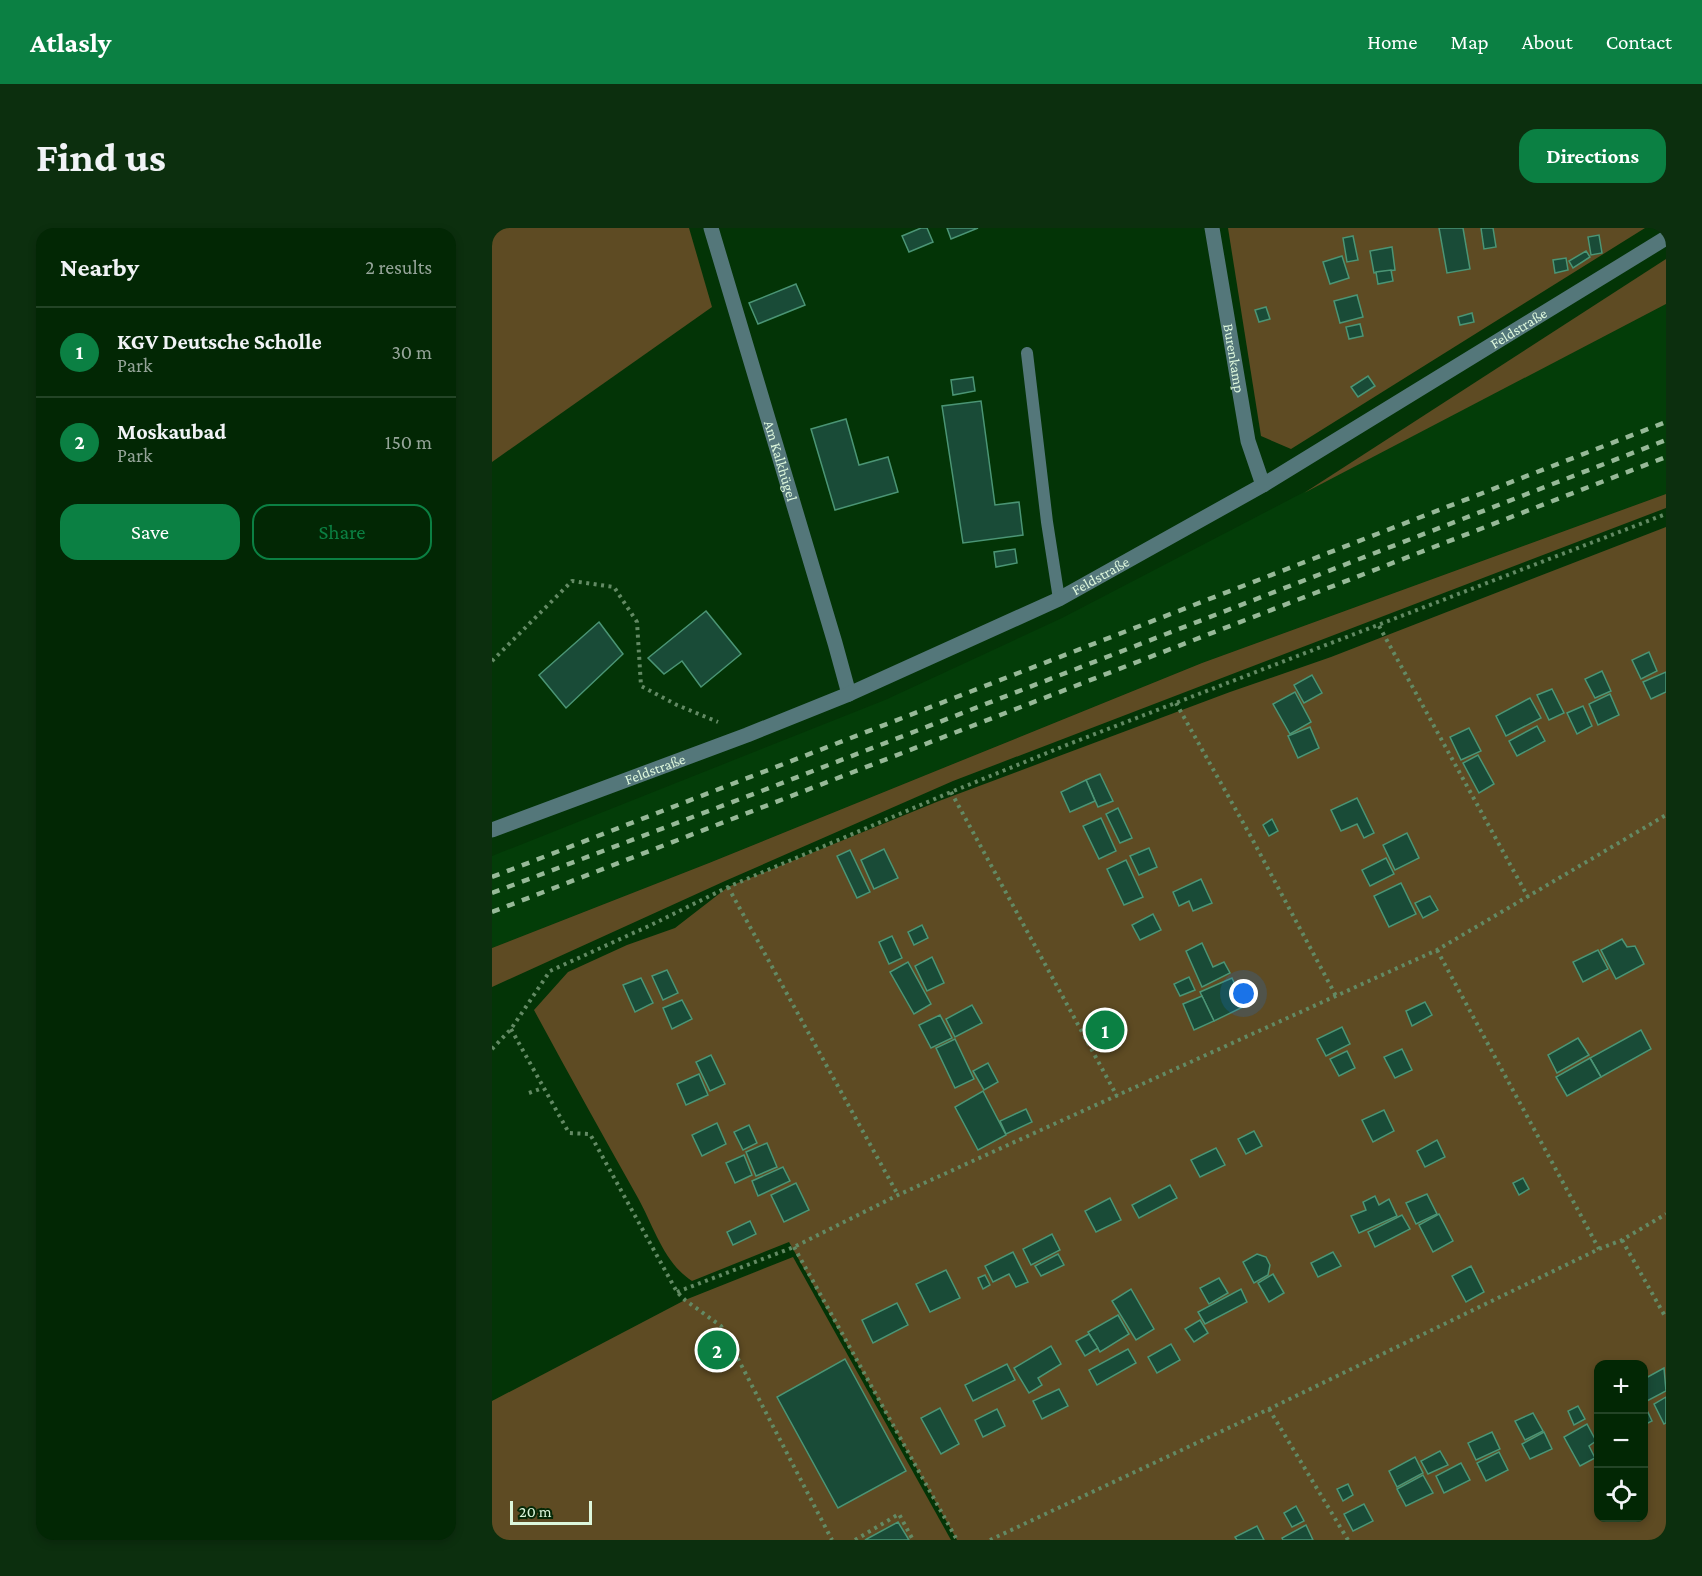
<!DOCTYPE html>
<meta charset="utf-8">
<style>
:root{--surface:#022704;--page:#0c2f0e;--text:#f1f3f6;--muted:#96a59a;--line:#234426;--accent:#0b8043}
body{margin:0;font-family:"Crimson Pro",serif;background:var(--page);color:var(--text)}
.controls{position:absolute;right:18px;bottom:18px;display:grid;overflow:hidden;border-radius:12px;box-shadow:0 3px 9px #0003}
.controls button{width:54px;height:54px;display:grid;place-items:center;padding:0;border:0;border-bottom:2px solid var(--line);background:var(--surface);color:var(--text);font:30px sans-serif}
.scale{position:absolute;left:18px;bottom:15px;width:82px;box-sizing:border-box;padding-left:6px;border:3px solid #ddf7dc;border-top:0;font-size:16px;line-height:21px;white-space:nowrap;color:#ddf7dc;-webkit-text-stroke:4px #052806;paint-order:stroke}
.you{position:absolute;left:752px;top:766px;width:21px;height:21px;margin:-15px;border:4px solid #fff;border-radius:50%;background:#1a73e8;box-shadow:0 0 0 9px #1a73e833}
.badge{display:grid;place-items:center;width:39px;height:39px;border-radius:50%;background:var(--accent);color:#fff;font-size:20px;font-weight:700}
.pin{position:absolute;translate:-50% -50%;border:3px solid #fff;box-shadow:0 2px 6px #0006}
.list{margin:0;padding:0;list-style:none}
h2{display:flex;justify-content:space-between;align-items:center;height:78px;margin:0;padding:0 24px;font-size:26px}
h2 small{font-size:20px;font-weight:400;color:var(--muted)}
.list li{display:grid;grid-template-columns:39px 1fr auto;gap:18px;align-items:center;box-sizing:border-box;height:90px;padding:0 24px;border-top:2px solid var(--line)}
.list b{display:block;font-size:22px;white-space:nowrap}
.list p{margin:0;font-size:20px;white-space:nowrap;color:var(--muted)}
.list em{font-size:20px;font-style:normal;color:var(--muted)}
.actions{display:flex;gap:12px;padding:18px 24px}
.actions a{flex:1;padding:14px 0;border:2px solid var(--accent);border-radius:18px;text-align:center;font-size:21px;color:var(--accent)}
.actions .main{background:var(--accent);color:#fff}
.icon{flex:none;width:33px;height:33px;fill:none;stroke:currentColor;stroke-width:2;stroke-linecap:round;stroke-linejoin:round}
.map{position:relative;flex:none;width:1174px;height:1312px;overflow:hidden;border-radius:18px}
header{display:flex;align-items:center;gap:36px;box-sizing:border-box;height:84px;padding:0 30px;background:var(--accent);color:#fff}
header strong{font-size:28px}
nav{display:flex;gap:33px;margin-inline-start:auto;font-size:21px}
.intro{display:flex;align-items:center;justify-content:space-between;box-sizing:border-box;height:144px;padding:0 36px}
h1{margin:0;font-size:42px}
.button{padding:15px 27px;border-radius:18px;background:var(--accent);color:#fff;font-size:21px;font-weight:700}
main{display:flex;gap:36px;padding:0 36px}
aside{flex:1;background:var(--surface);border-radius:18px;box-shadow:0 3px 9px #0003}
.map>svg:first-child{display:block}
.built{fill:#033d08}
.green{fill:#5e4b23;fill-rule:evenodd}
.building{fill:#194b37;stroke:#4b9575;stroke-width:1.5}
.lines{fill:none;stroke-linecap:round;stroke-linejoin:round}
.path{stroke:#638a64;stroke-width:4;stroke-dasharray:3 4.5;stroke-linecap:butt}
.lane{stroke:#54777a;stroke-width:12}
.street{stroke:#54777a;stroke-width:15}
.rail{stroke:#97b998;stroke-width:4.5;stroke-dasharray:8 8;stroke-linecap:butt}
.labels{text-anchor:middle;stroke-width:4.5;stroke-linejoin:round;paint-order:stroke}
.street-label{font-size:15px;fill:#ddf7dc;stroke:#052806}
</style>
<header>
<strong>Atlasly</strong>
<nav><a>Home</a><a>Map</a><a>About</a><a>Contact</a></nav>
</header>
<div class="intro"><h1>Find us</h1><a class="button">Directions</a></div>
<main>
<aside>
<h2>Nearby<small>2 results</small></h2>
<ul class="list">
<li><span class="badge">1</span><div><b>KGV Deutsche Scholle</b><p>Park</p></div><em>30 m</em></li>
<li><span class="badge">2</span><div><b>Moskaubad</b><p>Park</p></div><em>150 m</em></li>
</ul>
<div class="actions"><a class="main">Save</a><a>Share</a></div>
</aside>
<div class="map">
<svg width="1174" height="1312" viewBox="0 0 1174 1312">
<rect width="100%" height="100%" fill="#033406"/>
<polygon class="built" points="1174,76 1174,266 710,435 217,635 0,720 0,628 393,472 570,390"/>
<g class="green">
<polygon points="0,0 197,0 220,79 0,234"/>
<polygon points="736,0 1153,0 799,221 769,208"/>
<polygon points="1174,31 1174,76 812,265"/>
<polygon points="1174,266 1174,280 461,553 233,653 0,759 0,720 217,635 710,435"/>
<path d="M1174,299v1013h-709l-168,-298 -97,39c-28,-18 -38,-54 -54,-83 -35,-62 -70,-125 -104,-188l34,-38 59,-27 48,-17 53,-41 211,-86 291,-109 101,-35zM1106,1136h46v154h-46z"/>
<polygon points="301,1029 459,1312 0,1312 0,1173 193,1072"/>
</g>
<g class="building">
<polygon points="429,0 435,0 441,14 417,24 410,8"/>
<polygon points="455,0 486,0 459,11"/>
<polygon points="947,0 971,0 978,41 955,45"/>
<polygon points="989,0 1001,0 1004,19 992,21"/>
<polygon points="1107,7 1110,25 1099,27 1096,9"/>
<polygon points="861,8 866,32 855,34 851,10"/>
<polygon points="900,19 903,42 882,45 878,23"/>
<polygon points="1094,23 1098,29 1081,40 1077,33"/>
<polygon points="850,28 857,50 838,56 831,34"/>
<polygon points="1074,30 1076,42 1063,45 1061,32"/>
<polygon points="899,42 901,53 886,56 884,44"/>
<polygon points="304,56 313,77 266,96 257,75"/>
<polygon points="865,67 871,89 848,95 842,73"/>
<polygon points="774,79 778,91 767,94 763,82"/>
<polygon points="980,85 982,94 968,97 966,89"/>
<polygon points="868,96 871,108 857,111 854,99"/>
<polygon points="876,148 883,158 866,169 859,159"/>
<polygon points="481,149 483,163 461,167 459,152"/>
<polygon points="489,173 503,277 527,274 531,307 471,315 450,178"/>
<polygon points="354,191 367,237 396,229 406,264 343,282 319,201"/>
<polygon points="523,321 525,335 504,339 502,324"/>
<polygon points="214,383 249,426 209,459 190,433 172,446 156,430"/>
<polygon points="107,394 131,426 74,480 47,447"/>
<polygon points="1157,424 1165,443 1149,451 1140,432"/>
<polygon points="1110,443 1119,463 1103,470 1093,451"/>
<polygon points="1174,444 1174,464 1159,471 1151,454"/>
<polygon points="820,447 830,465 812,475 802,457"/>
<polygon points="1060,461 1072,485 1057,492 1045,467"/>
<polygon points="803,464 819,494 798,506 781,476"/>
<polygon points="1118,466 1127,487 1106,497 1097,476"/>
<polygon points="1038,470 1049,490 1014,508 1004,488"/>
<polygon points="1091,478 1100,498 1085,506 1075,485"/>
<polygon points="1045,498 1053,513 1025,528 1017,513"/>
<polygon points="818,499 827,520 806,530 796,508"/>
<polygon points="977,500 989,523 969,532 958,509"/>
<polygon points="986,527 1002,556 987,565 971,535"/>
<polygon points="608,546 621,573 606,579 594,552"/>
<polygon points="594,552 603,573 578,584 569,564"/>
<polygon points="865,570 882,605 872,610 865,596 849,603 839,582"/>
<polygon points="626,580 640,610 628,615 614,586"/>
<polygon points="609,590 624,623 607,631 591,598"/>
<polygon points="780,591 786,603 777,608 771,597"/>
<polygon points="915,605 927,630 903,642 891,617"/>
<polygon points="657,620 665,639 647,647 638,628"/>
<polygon points="392,621 406,650 382,661 369,632"/>
<polygon points="358,622 378,664 365,670 345,628"/>
<polygon points="894,630 902,646 878,658 870,642"/>
<polygon points="634,632 651,669 632,677 615,641"/>
<polygon points="709,651 720,675 701,683 697,673 687,678 681,664"/>
<polygon points="909,655 924,686 897,699 882,668"/>
<polygon points="938,668 946,682 931,690 923,675"/>
<polygon points="661,686 669,702 648,712 640,697"/>
<polygon points="430,697 436,710 422,717 416,704"/>
<polygon points="400,708 410,730 397,736 387,714"/>
<polygon points="1130,711 1135,719 1143,718 1152,736 1124,751 1109,722"/>
<polygon points="710,715 721,739 732,734 738,745 710,759 694,723"/>
<polygon points="1106,722 1116,741 1091,754 1081,734"/>
<polygon points="440,729 452,755 435,763 423,738"/>
<polygon points="416,734 439,776 422,786 398,744"/>
<polygon points="175,742 186,765 171,772 160,748"/>
<polygon points="697,749 703,762 688,768 682,756"/>
<polygon points="149,750 161,775 143,784 131,757"/>
<polygon points="740,750 753,778 722,793 708,764"/>
<polygon points="710,768 722,793 702,802 691,776"/>
<polygon points="190,772 200,791 180,801 171,780"/>
<polygon points="933,774 940,787 920,798 914,783"/>
<polygon points="480,777 490,795 463,809 454,791"/>
<polygon points="448,787 460,810 439,820 427,797"/>
<polygon points="850,799 858,816 834,828 825,811"/>
<polygon points="1149,802 1159,821 1109,849 1098,830"/>
<polygon points="1086,810 1097,827 1065,845 1056,827"/>
<polygon points="463,811 482,851 463,860 444,820"/>
<polygon points="910,821 920,842 903,850 892,829"/>
<polygon points="855,823 863,840 847,848 838,831"/>
<polygon points="219,827 233,856 218,863 204,834"/>
<polygon points="1098,830 1109,849 1075,868 1064,849"/>
<polygon points="496,835 506,854 492,862 481,843"/>
<polygon points="207,846 216,867 194,877 185,856"/>
<polygon points="491,863 514,907 486,922 463,879"/>
<polygon points="534,881 540,894 514,906 508,893"/>
<polygon points="892,882 902,903 881,914 870,892"/>
<polygon points="225,895 234,916 210,928 200,907"/>
<polygon points="257,897 265,915 251,922 242,904"/>
<polygon points="762,903 770,918 754,926 746,911"/>
<polygon points="945,912 953,929 933,939 925,923"/>
<polygon points="275,915 285,939 264,948 254,924"/>
<polygon points="724,920 733,937 708,949 699,932"/>
<polygon points="252,927 260,947 243,955 234,935"/>
<polygon points="291,939 298,953 266,968 260,953"/>
<polygon points="1031,950 1037,961 1027,967 1021,955"/>
<polygon points="304,955 317,982 292,994 279,967"/>
<polygon points="678,957 685,970 647,990 640,977"/>
<polygon points="935,966 945,986 924,996 914,975"/>
<polygon points="883,968 887,977 897,971 905,988 867,1005 859,988 874,982 871,974"/>
<polygon points="618,970 629,992 604,1004 593,983"/>
<polygon points="947,986 961,1013 941,1024 927,997"/>
<polygon points="910,987 918,1001 883,1019 876,1004"/>
<polygon points="258,993 264,1006 241,1017 235,1004"/>
<polygon points="560,1006 568,1022 539,1037 531,1021"/>
<polygon points="521,1024 536,1054 524,1059 517,1046 501,1054 493,1038"/>
<polygon points="841,1024 849,1038 826,1049 819,1035"/>
<polygon points="566,1026 572,1037 549,1048 543,1038"/>
<polygon points="765,1026 774,1029 778,1037 776,1047 762,1055 751,1034"/>
<polygon points="979,1038 992,1064 974,1074 960,1048"/>
<polygon points="454,1042 468,1070 438,1084 424,1056"/>
<polygon points="781,1046 792,1065 777,1074 766,1055"/>
<polygon points="493,1047 498,1057 491,1061 486,1050"/>
<polygon points="727,1050 736,1065 717,1076 708,1060"/>
<polygon points="639,1061 662,1101 644,1112 620,1073"/>
<polygon points="749,1061 755,1074 713,1096 706,1084"/>
<polygon points="405,1075 416,1097 381,1115 370,1092"/>
<polygon points="626,1087 637,1106 608,1124 596,1104"/>
<polygon points="708,1092 716,1105 702,1114 693,1101"/>
<polygon points="597,1106 606,1120 593,1128 584,1113"/>
<polygon points="679,1116 688,1132 665,1145 656,1129"/>
<polygon points="559,1118 569,1136 546,1150 550,1157 537,1165 522,1140"/>
<polygon points="636,1121 644,1135 605,1157 597,1142"/>
<polygon points="353,1131 414,1243 346,1280 285,1169"/>
<polygon points="515,1136 523,1152 481,1173 473,1157"/>
<polygon points="1172,1140 1174,1163 1155,1173 1152,1167 1152,1151"/>
<polygon points="567,1161 576,1178 550,1191 541,1173"/>
<polygon points="1174,1169 1174,1195 1172,1196 1162,1176"/>
<polygon points="1086,1178 1093,1191 1082,1197 1076,1183"/>
<polygon points="448,1180 467,1216 449,1226 429,1190"/>
<polygon points="1154,1180 1160,1193 1152,1197 1152,1181"/>
<polygon points="505,1181 513,1198 491,1209 483,1192"/>
<polygon points="1041,1185 1051,1203 1033,1212 1023,1193"/>
<polygon points="1095,1196 1104,1213 1097,1218 1103,1230 1088,1238 1072,1209"/>
<polygon points="1000,1204 1008,1221 984,1232 976,1215"/>
<polygon points="1052,1204 1060,1221 1038,1231 1030,1216"/>
<polygon points="948,1223 956,1237 936,1246 929,1233"/>
<polygon points="1007,1224 1016,1242 994,1253 985,1235"/>
<polygon points="923,1229 931,1245 905,1259 897,1243"/>
<polygon points="969,1235 978,1252 952,1265 944,1248"/>
<polygon points="931,1247 941,1265 914,1278 905,1261"/>
<polygon points="856,1256 861,1267 851,1273 845,1261"/>
<polygon points="872,1276 881,1293 861,1303 852,1286"/>
<polygon points="804,1278 812,1293 800,1299 792,1285"/>
<polygon points="406,1294 417,1312 373,1312"/>
<polygon points="814,1297 821,1312 791,1312 790,1310"/>
<polygon points="765,1298 772,1312 745,1312 743,1309"/>
</g>
<g class="lines">
<g class="path">
<polyline points="887,398 1036,669"/>
<polyline points="0,433 80,353 122,359 145,394 149,458 185,477 226,494"/>
<polyline points="684,475 758,607 844,768"/>
<polyline points="459,564 625,868"/>
<polyline points="236,659 406,967"/>
<polyline points="945,722 1107,1021"/>
<polyline points="19,801 77,905 98,906 185,1064 193,1072 229,1098 340,1312"/>
<polyline points="0,821 19,801 58,743 159,697 236,659 459,564 577,516 1174,286"/>
<polyline points="37,865 51,860"/>
<polyline points="1130,1012 1174,1090"/>
<polyline points="302,1019 465,1312"/>
<polyline points="185,1064 302,1019 406,967 945,722 1174,587"/>
<polyline points="777,1181 856,1312"/>
<polyline points="363,1312 407,1286 421,1312"/>
<polyline points="498,1312 777,1181 1107,1021 1130,1012 1174,986"/>
</g>
<polyline class="lane" points="535,125 555,294 567,371"/>
<g class="street">
<path id="s1" d="M219,0l124,415 14,51"/>
<path id="s2" d="M720,0l36,213 15,44"/>
<path id="s3" d="M0,602l255,-95 102,-41 210,-95 204,-114 403,-247"/>
</g>
<g class="rail">
<polyline points="0,649 1174,194"/>
<polyline points="0,665 272,562 1174,212"/>
<polyline points="0,684 1174,229"/>
</g>
</g>
<g class="labels">
<g class="street-label">
<text dy="5" stroke="none"><textPath href="#s3" startOffset="1146">Feldstraße</textPath></text>
<text dy="5" stroke="none"><textPath href="#s2" startOffset="132">Burenkamp</textPath></text>
<text dy="5" stroke="none"><textPath href="#s1" startOffset="243">Am Kalkhügel</textPath></text>
<text dy="5" stroke="none"><textPath href="#s3" startOffset="660">Feldstraße</textPath></text>
<text dy="5" stroke="none"><textPath href="#s3" startOffset="174">Feldstraße</textPath></text>
</g>
</g>
</svg>
<div class="controls">
<button>+</button>
<button>−</button>
<button><svg class="icon" aria-label="locate" viewBox="0 0 24 24"><circle cx="12" cy="12" r="6"/><path d="M12 2v4M12 18v4M2 12h4M18 12h4"/></svg></button>
</div>
<div class="scale">20 m</div>
<div class="you"></div>
<div class="pin badge" style="left:613px;top:802px">1</div>
<div class="pin badge" style="left:225px;top:1122px">2</div>
</div>
</main>
